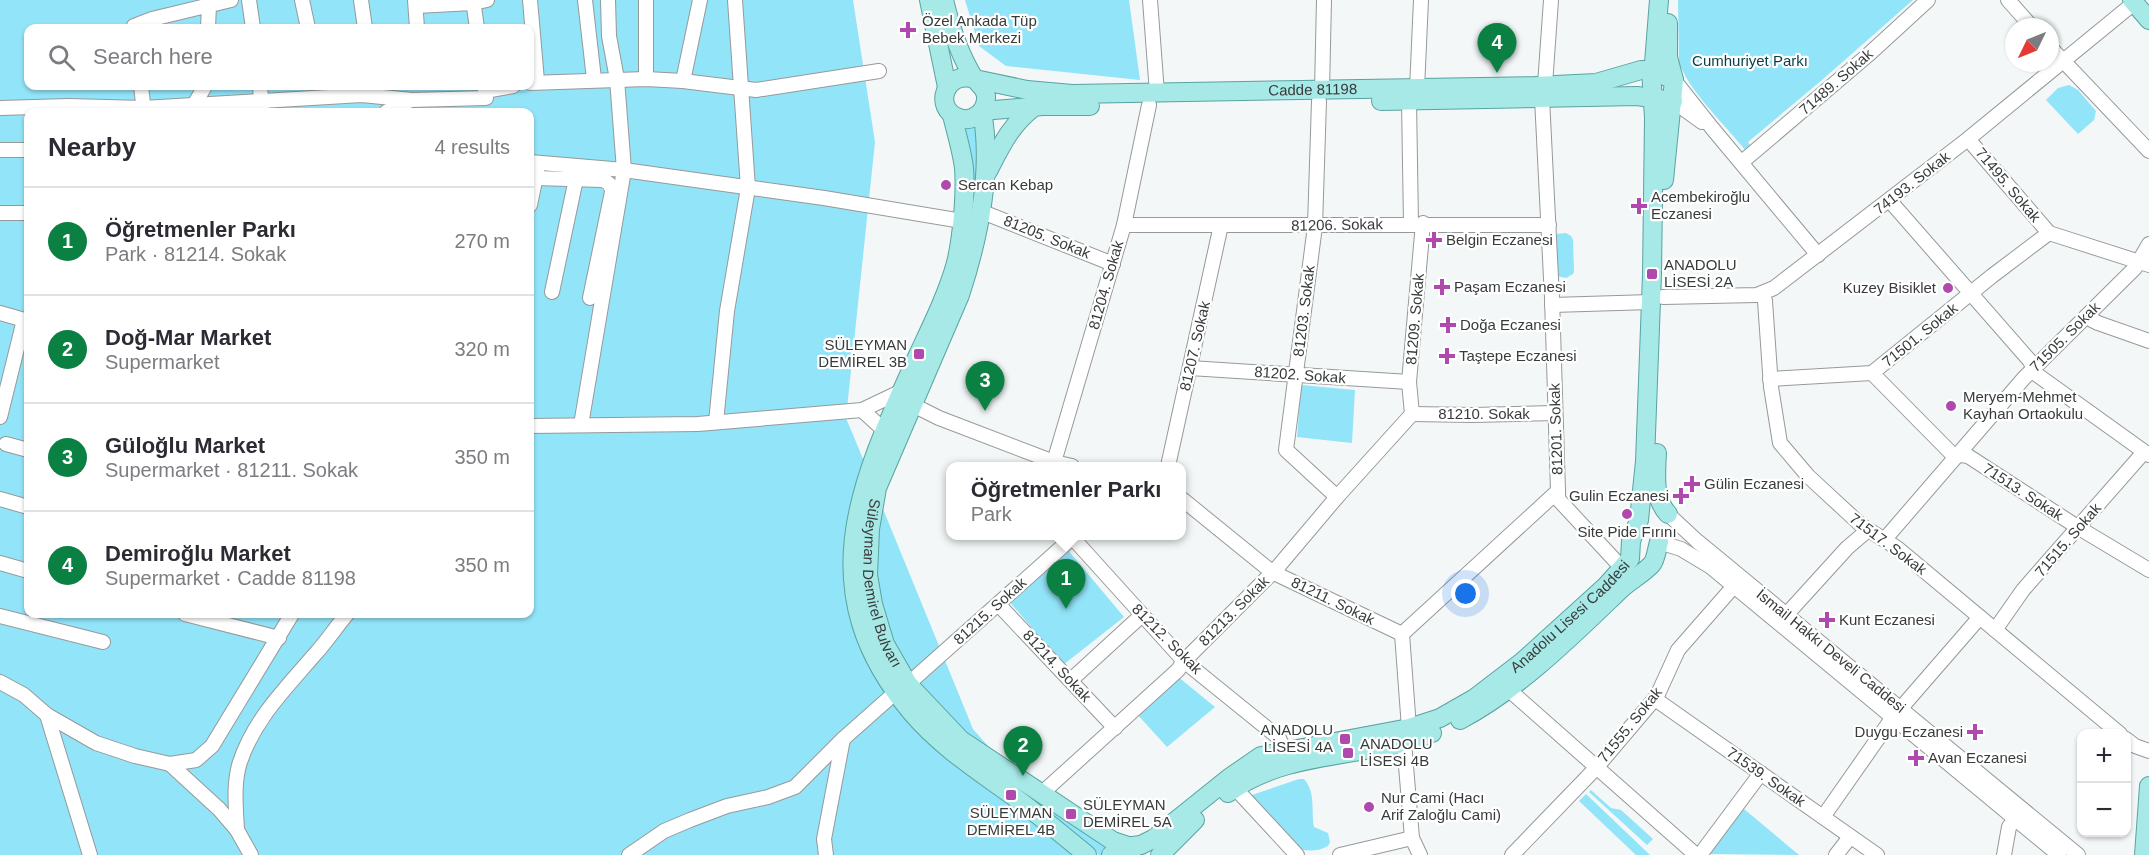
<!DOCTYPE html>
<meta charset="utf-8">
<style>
:root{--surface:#fff;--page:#f7f7f7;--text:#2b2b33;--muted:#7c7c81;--line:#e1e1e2;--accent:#0b8043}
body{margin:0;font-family:Helvetica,sans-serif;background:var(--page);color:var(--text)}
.controls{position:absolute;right:18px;bottom:18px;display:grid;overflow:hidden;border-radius:12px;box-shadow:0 2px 4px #0004}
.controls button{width:54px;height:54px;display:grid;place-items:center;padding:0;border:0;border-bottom:2px solid var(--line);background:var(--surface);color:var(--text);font:30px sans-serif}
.compass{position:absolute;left:2005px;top:18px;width:54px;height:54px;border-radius:50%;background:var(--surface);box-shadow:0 2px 4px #0004;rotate:227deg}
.you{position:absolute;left:1466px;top:594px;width:21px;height:21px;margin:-15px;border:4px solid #fff;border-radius:50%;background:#1a73e8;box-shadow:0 0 0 9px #1a73e833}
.badge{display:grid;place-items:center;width:39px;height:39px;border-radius:50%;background:var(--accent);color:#fff;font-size:20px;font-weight:700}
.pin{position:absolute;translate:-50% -50px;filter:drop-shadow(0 2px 3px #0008)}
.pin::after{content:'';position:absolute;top:32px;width:21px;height:18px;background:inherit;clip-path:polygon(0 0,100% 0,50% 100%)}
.popup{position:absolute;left:946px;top:462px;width:240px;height:78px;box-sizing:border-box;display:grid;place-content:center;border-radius:12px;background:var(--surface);filter:drop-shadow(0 2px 4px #0005);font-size:20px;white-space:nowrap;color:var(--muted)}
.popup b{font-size:22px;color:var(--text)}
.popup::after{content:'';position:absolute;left:50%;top:100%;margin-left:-12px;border:12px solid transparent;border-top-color:var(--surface)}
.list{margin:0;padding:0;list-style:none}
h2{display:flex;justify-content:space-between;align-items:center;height:78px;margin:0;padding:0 24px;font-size:26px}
h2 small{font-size:20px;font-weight:400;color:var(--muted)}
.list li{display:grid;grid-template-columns:39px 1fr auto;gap:18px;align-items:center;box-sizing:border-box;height:108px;padding:0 24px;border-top:2px solid var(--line)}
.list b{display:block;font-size:22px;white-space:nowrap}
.list p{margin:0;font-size:20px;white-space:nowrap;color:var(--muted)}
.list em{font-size:20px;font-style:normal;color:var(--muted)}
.icon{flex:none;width:33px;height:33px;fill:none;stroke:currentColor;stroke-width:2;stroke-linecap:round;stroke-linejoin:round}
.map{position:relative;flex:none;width:2149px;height:855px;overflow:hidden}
.search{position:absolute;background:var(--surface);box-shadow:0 2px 4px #0004;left:24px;top:24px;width:510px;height:66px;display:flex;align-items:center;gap:15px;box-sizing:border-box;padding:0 21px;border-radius:12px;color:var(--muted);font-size:22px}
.panel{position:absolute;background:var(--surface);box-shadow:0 2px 4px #0004;left:24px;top:108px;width:510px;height:510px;border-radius:12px}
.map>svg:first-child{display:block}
.green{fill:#92e4f9;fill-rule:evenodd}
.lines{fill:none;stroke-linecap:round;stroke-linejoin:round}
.minor-casing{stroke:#96999a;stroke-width:16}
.major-casing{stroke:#59a3a0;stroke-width:20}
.minor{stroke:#fff;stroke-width:14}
.major{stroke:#a6e9e7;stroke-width:18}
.poi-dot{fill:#af49ad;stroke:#fff;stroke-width:2}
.labels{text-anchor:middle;stroke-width:4.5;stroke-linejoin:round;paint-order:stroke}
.poi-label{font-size:15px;fill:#393b3b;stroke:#fff;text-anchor:start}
.park-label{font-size:15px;fill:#073e49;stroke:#fff}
.street-label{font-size:15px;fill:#393b3b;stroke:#fff}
</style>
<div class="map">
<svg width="2149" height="855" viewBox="0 0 2149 855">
<rect width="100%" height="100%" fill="#f3f7f7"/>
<g class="green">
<path d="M0,0h853l22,142 -29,276 25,60 79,-184 12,-33 6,-41 1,-50 -7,-47 14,-1c0,46 2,97 -10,141 -3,11 -7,21 -11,32l-81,192 99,242 59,67 81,54 -6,5h-8l-50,-41 35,41h-1084zM28,28h502v58h-502zM28,112h502v502h-502z"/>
<polygon points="965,0 1129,0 1140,80 1006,66 979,46"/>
<path d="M1678,0h235l-91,80 -74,62 2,3 -5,5c-19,-24 -57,-60 -66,-88z"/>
<polygon points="2069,85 2078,90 2096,111 2094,120 2078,134 2046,100 2058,88"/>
<polygon points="1566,233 1571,236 1573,240 1574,271 1573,274 1566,278 1557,276 1553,237 1556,234"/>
<polygon points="1301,385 1355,390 1352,443 1297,437"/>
<polygon points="1067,549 1124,617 1063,665 1009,601"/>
<polygon points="1177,676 1215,707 1167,747 1137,714"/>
<path d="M1299,779h5c12,13 7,32 10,48l14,6 2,9 -2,4c-10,6 -23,5 -34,2l-44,-48 2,-5z"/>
<polygon points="1591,790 1611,808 1621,810 1653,839 1647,845 1589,792"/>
<polygon points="1586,794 1650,855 1636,855 1579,801"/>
<polygon points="1744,809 1799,855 1707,854"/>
</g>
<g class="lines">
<defs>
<g id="minor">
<polyline points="249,0 253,28"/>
<polyline points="302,0 308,28"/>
<polyline points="361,0 365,28"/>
<polyline points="415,0 417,28"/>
<polyline points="473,0 477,28"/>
<polyline points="530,0 537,81"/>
<polyline points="585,0 594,79"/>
<polyline points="646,0 646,79"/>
<polyline points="1150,0 1157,93"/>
<polyline points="2008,0 2032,27"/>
<polyline points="416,6 473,3 487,0"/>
<polyline points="134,28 134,26 152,19 231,0"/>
<polyline points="208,28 209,5"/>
<polyline points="2050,47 2149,151"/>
<polyline points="1674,80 1712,128 1818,255"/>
<polyline points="683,81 700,0"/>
<polyline points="530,83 646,79 683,81 756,90 879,71"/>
<polyline points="1545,85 1551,0"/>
<polyline points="141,86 144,112"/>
<polyline points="260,86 262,112"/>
<polyline points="1417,89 1421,0"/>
<polyline points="1322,90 1324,0"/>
<polyline points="485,91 513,86"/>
<polyline points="1319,101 1315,226 1286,450 1337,497"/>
<polyline points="1409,101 1411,224"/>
<polyline points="1673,101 1702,122"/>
<polyline points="194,105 205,86"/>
<polyline points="0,108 69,106 143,108 362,95 412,100 486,98"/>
<polyline points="386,112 411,100"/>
<polyline points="1968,139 2049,233 2149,265"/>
<polyline points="0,150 28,150"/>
<polyline points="530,162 624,170 824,198 962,221"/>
<polyline points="1742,162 1868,55 1928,0"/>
<path d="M535,178l67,2c7,2 10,6 10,12l-22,106"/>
<polyline points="1890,201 2030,361 2036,374 2149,455"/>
<polyline points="530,205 537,171"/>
<polyline points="980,211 1113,264"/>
<polyline points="0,213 28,213"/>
<polyline points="1124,225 1549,225"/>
<polyline points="552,292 576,179"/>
<polyline points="1763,294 1765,301 1771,387 1780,443 1808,476 1861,525 1897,548 2120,734"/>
<polyline points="1663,297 1757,295 1774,288 1968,139 2134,3"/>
<polyline points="1552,305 1651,302"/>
<polyline points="0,313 28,321"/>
<polyline points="2088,315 2092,320 2098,323 2149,341"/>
<polyline points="1190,368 1409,382"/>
<polyline points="1872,373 1952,454 1968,456 2079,528 2149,570"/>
<polyline points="1770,379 1872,373 1992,276 2049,233"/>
<polyline points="913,405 939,418 1054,462 1072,466"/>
<polyline points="862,410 885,431"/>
<polyline points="1412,414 1409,382 1423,223"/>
<polyline points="1412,414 1473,415 1555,413"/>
<polyline points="0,417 24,320"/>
<polyline points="716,422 727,311 748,188 735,0"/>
<polyline points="581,425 624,170 617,79 609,36 608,0"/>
<polyline points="530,426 698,424 862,410 902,391"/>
<polyline points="6,444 28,450"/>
<polyline points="1054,466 1054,462 1124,225 1149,105"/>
<polyline points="1168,466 1221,225"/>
<polyline points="1558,491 1558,499 1623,569"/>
<polyline points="0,499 28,507"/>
<polyline points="1182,499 1272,572 1402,634"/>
<polyline points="1668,514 1697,541 2078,855"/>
<polyline points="1071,536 1184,661 1279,738 1287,758"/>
<polyline points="1885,539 2024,378 2135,268 2149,244"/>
<polyline points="1659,542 1681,549 1711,567 2059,855"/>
<polyline points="0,563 28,571"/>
<polyline points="998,604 1115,728"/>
<polyline points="185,614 279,638"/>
<polyline points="1787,614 1847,548 1868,530"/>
<polyline points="0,616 103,642"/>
<polyline points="1995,630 2023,590 2144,452"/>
<polyline points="1071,680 1142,615"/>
<polyline points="0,682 24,695 47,715 96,743 135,756 170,764 196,760 212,746 292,614"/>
<polyline points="908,684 1072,538"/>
<polyline points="1508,689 1696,855"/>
<polyline points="1655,699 1877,855"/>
<polyline points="1901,708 1980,617"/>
<polyline points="47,715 90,855"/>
<polyline points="1409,728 1402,634 1558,491 1552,298 1542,98"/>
<polyline points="2126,739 2135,746 2149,751"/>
<polyline points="1404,742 1412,838 1420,855"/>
<polyline points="170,764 219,809 237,830 251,855"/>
<polyline points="1235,788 1297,855"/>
<polyline points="1041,794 1178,670 1184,661 1277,568 1337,497 1412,414"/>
<polyline points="1823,817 1893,717"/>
<path d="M237,830c-1,-22 -4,-46 3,-68 15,-44 46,-74 76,-109 11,-12 20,-26 31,-39"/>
<polyline points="629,855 664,831 690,820 727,806 768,797 795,787 843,739 896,692"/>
<polyline points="826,855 824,839 843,739"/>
<polyline points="1340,855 1412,838"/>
<polyline points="1512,855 1596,768 1657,696 1678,650 1734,586"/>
<polyline points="1700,855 1761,773"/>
<polyline points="1836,855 1850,837"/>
<polyline points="2004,855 2009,827 2015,819"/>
</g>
<g id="major">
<polyline points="929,0 947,87"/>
<path id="s1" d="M944,0c6,25 16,56 30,78 4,6 11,9 12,18 1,15 -13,27 -27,22 -27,-9 -14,-49 16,-39l52,11 45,4 463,-8 61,-3 45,-13h10l23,10"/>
<polyline points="2132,0 2149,20"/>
<polyline points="1381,101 1637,96 1673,101"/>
<path id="s2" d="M982,111c11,60 -3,126 -22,184l-83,193 -7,41 -2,46 5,29 12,40 23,40 53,56 152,101 21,7"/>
<polyline points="982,111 1043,106 1090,106"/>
<path d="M952,115c4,17 10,36 12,53 2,26 -2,70 -8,95 -9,32 -24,62 -38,92 -58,127 -110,235 -6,358 29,34 65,57 101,83 26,19 50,39 74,59"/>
<path d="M987,173c13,-25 23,-48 47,-66"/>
<polyline points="1664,180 1674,80 1668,57 1668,23"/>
<path d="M1657,453c-1,21 -4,45 11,61"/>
<path d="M1460,720c60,-32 111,-83 160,-130 9,-9 23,-16 32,-26 4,-5 5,-16 7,-22"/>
<path d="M1228,793c47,-35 108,-36 164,-48 14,-2 27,-8 40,-12"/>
<path id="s3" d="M1111,855l13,-8 17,-2 12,-6 76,-61 32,-22 148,-28 31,-10 35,-20 47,-36 84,-76 24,-27 1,-18 8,-21 6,-59 7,-187 2,-156 -3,-48 3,-7 5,-63"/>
<polyline points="1160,855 1195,820"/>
<polyline points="2144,855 2149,786"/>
</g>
</defs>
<use href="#minor" class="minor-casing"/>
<use href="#major" class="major-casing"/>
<use href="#minor" class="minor"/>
<use href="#major" class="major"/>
</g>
<g class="poi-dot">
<path d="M905 21h6v6h6v6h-6v6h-6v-6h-6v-6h6z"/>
<circle cx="946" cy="185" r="6"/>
<path d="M1636 197h6v6h6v6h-6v6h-6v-6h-6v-6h6z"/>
<path d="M1431 231h6v6h6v6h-6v6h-6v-6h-6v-6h6z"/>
<rect x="1646" y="268" width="12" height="12" rx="3"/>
<path d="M1439 278h6v6h6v6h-6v6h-6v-6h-6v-6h6z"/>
<circle cx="1948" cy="288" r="6"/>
<path d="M1445 316h6v6h6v6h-6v6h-6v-6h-6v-6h6z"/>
<rect x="913" y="348" width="12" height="12" rx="3"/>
<path d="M1444 347h6v6h6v6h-6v6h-6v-6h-6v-6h6z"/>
<circle cx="1951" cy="406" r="6"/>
<path d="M1689 475h6v6h6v6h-6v6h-6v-6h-6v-6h6z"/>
<path d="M1678 487h6v6h6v6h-6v6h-6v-6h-6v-6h6z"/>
<circle cx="1627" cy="514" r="6"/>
<path d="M1824 611h6v6h6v6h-6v6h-6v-6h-6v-6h6z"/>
<path d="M1972 723h6v6h6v6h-6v6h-6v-6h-6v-6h6z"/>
<rect x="1339" y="733" width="12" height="12" rx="3"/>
<rect x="1342" y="747" width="12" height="12" rx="3"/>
<path d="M1913 749h6v6h6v6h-6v6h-6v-6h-6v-6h6z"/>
<rect x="1005" y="789" width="12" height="12" rx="3"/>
<circle cx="1369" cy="807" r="6"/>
<rect x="1065" y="808" width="12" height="12" rx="3"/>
</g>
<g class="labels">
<g class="poi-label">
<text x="922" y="26">Özel Ankada Tüp<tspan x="922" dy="17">Bebek Merkezi</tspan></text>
<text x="958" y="190">Sercan Kebap</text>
<text x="1651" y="202">Acembekiroğlu<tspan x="1651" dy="17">Eczanesi</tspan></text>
<text x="1446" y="245">Belgin Eczanesi</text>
<text x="1664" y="270">ANADOLU<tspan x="1664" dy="17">LİSESİ 2A</tspan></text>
<text x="1454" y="292">Paşam Eczanesi</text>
<text x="1936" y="293" text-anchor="end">Kuzey Bisiklet</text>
<text x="1460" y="330">Doğa Eczanesi</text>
<text x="907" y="350" text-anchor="end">SÜLEYMAN<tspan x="907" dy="17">DEMİREL 3B</tspan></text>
<text x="1459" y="361">Taştepe Eczanesi</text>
<text x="1963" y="402">Meryem-Mehmet<tspan x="1963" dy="17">Kayhan Ortaokulu</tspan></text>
<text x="1704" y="489">Gülin Eczanesi</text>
<text x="1669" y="501" text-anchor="end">Gulin Eczanesi</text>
<text x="1627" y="537" text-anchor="middle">Site Pide Fırını</text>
<text x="1839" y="625">Kunt Eczanesi</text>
<text x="1333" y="735" text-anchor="end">ANADOLU<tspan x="1333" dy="17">LİSESİ 4A</tspan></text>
<text x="1963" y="737" text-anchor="end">Duygu Eczanesi</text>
<text x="1360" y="749">ANADOLU<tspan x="1360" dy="17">LİSESİ 4B</tspan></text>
<text x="1928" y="763">Avan Eczanesi</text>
<text x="1381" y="803">Nur Cami (Hacı<tspan x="1381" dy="17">Arif Zaloğlu Cami)</tspan></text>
<text x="1083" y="810">SÜLEYMAN<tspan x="1083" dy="17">DEMİREL 5A</tspan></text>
<text x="1011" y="818" text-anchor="middle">SÜLEYMAN<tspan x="1011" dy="17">DEMİREL 4B</tspan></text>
</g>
<g class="park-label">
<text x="1750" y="66">Cumhuriyet Parkı</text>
</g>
<g class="street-label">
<text transform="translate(1836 82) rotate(-41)" y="5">71489. Sokak</text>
<text dy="5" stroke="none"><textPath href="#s1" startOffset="555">Cadde 81198</textPath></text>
<text transform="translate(1912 183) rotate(-38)" y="5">74193. Sokak</text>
<text transform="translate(2008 185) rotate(50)" y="5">71495. Sokak</text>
<text transform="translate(1337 225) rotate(-1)" y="5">81206. Sokak</text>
<text transform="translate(1047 237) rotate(22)" y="5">81205. Sokak</text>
<text transform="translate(1106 285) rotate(-74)" y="5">81204. Sokak</text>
<text transform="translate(1304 311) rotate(-83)" y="5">81203. Sokak</text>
<text transform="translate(1415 319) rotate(-85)" y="5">81209. Sokak</text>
<text transform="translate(1920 335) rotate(-39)" y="5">71501. Sokak</text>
<text transform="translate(2065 337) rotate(-45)" y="5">71505. Sokak</text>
<text transform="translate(1195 346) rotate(-77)" y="5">81207. Sokak</text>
<text transform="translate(1300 375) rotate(4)" y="5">81202. Sokak</text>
<text x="1484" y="419">81210. Sokak</text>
<text transform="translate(1556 429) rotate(-92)" y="5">81201. Sokak</text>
<text transform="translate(2023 492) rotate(33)" y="5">71513. Sokak</text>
<text transform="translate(2068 540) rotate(-49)" y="5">71515. Sokak</text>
<text transform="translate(1888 544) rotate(37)" y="5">71517. Sokak</text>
<text dy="5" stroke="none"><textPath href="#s2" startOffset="495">Süleyman Demirel Bulvarı</textPath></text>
<text transform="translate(1333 601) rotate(26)" y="5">81211. Sokak</text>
<text transform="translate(990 611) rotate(-42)" y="5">81215. Sokak</text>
<text transform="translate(1234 611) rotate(-45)" y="5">81213. Sokak</text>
<text dy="5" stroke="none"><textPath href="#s3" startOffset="531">Anadolu Lisesi Caddesi</textPath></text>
<text transform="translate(1167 639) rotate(45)" y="5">81212. Sokak</text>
<text transform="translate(1831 651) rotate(39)" y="5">İsmail Hakkı Develi Caddesi</text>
<text transform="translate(1057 666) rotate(47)" y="5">81214. Sokak</text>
<text transform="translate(1630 725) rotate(-51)" y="5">71555. Sokak</text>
<text transform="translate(1766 777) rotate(35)" y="5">71539. Sokak</text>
</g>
</g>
</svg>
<div class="controls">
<button>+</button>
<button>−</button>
</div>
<svg class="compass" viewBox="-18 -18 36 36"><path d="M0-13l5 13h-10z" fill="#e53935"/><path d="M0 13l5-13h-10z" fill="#7c7c81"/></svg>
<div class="you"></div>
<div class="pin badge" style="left:1066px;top:609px">1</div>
<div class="popup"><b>Öğretmenler Parkı</b>Park</div>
<div class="pin badge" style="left:1023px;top:776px">2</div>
<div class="pin badge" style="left:985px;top:411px">3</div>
<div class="pin badge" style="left:1497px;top:73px">4</div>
<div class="search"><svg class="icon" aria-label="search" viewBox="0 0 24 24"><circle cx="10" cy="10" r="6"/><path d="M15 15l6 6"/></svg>Search here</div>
<section class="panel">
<h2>Nearby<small>4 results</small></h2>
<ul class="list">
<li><span class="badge">1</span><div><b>Öğretmenler Parkı</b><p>Park · 81214. Sokak</p></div><em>270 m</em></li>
<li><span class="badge">2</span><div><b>Doğ-Mar Market</b><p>Supermarket</p></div><em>320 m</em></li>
<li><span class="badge">3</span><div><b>Güloğlu Market</b><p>Supermarket · 81211. Sokak</p></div><em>350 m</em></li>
<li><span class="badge">4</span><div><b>Demiroğlu Market</b><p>Supermarket · Cadde 81198</p></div><em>350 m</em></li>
</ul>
</section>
</div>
